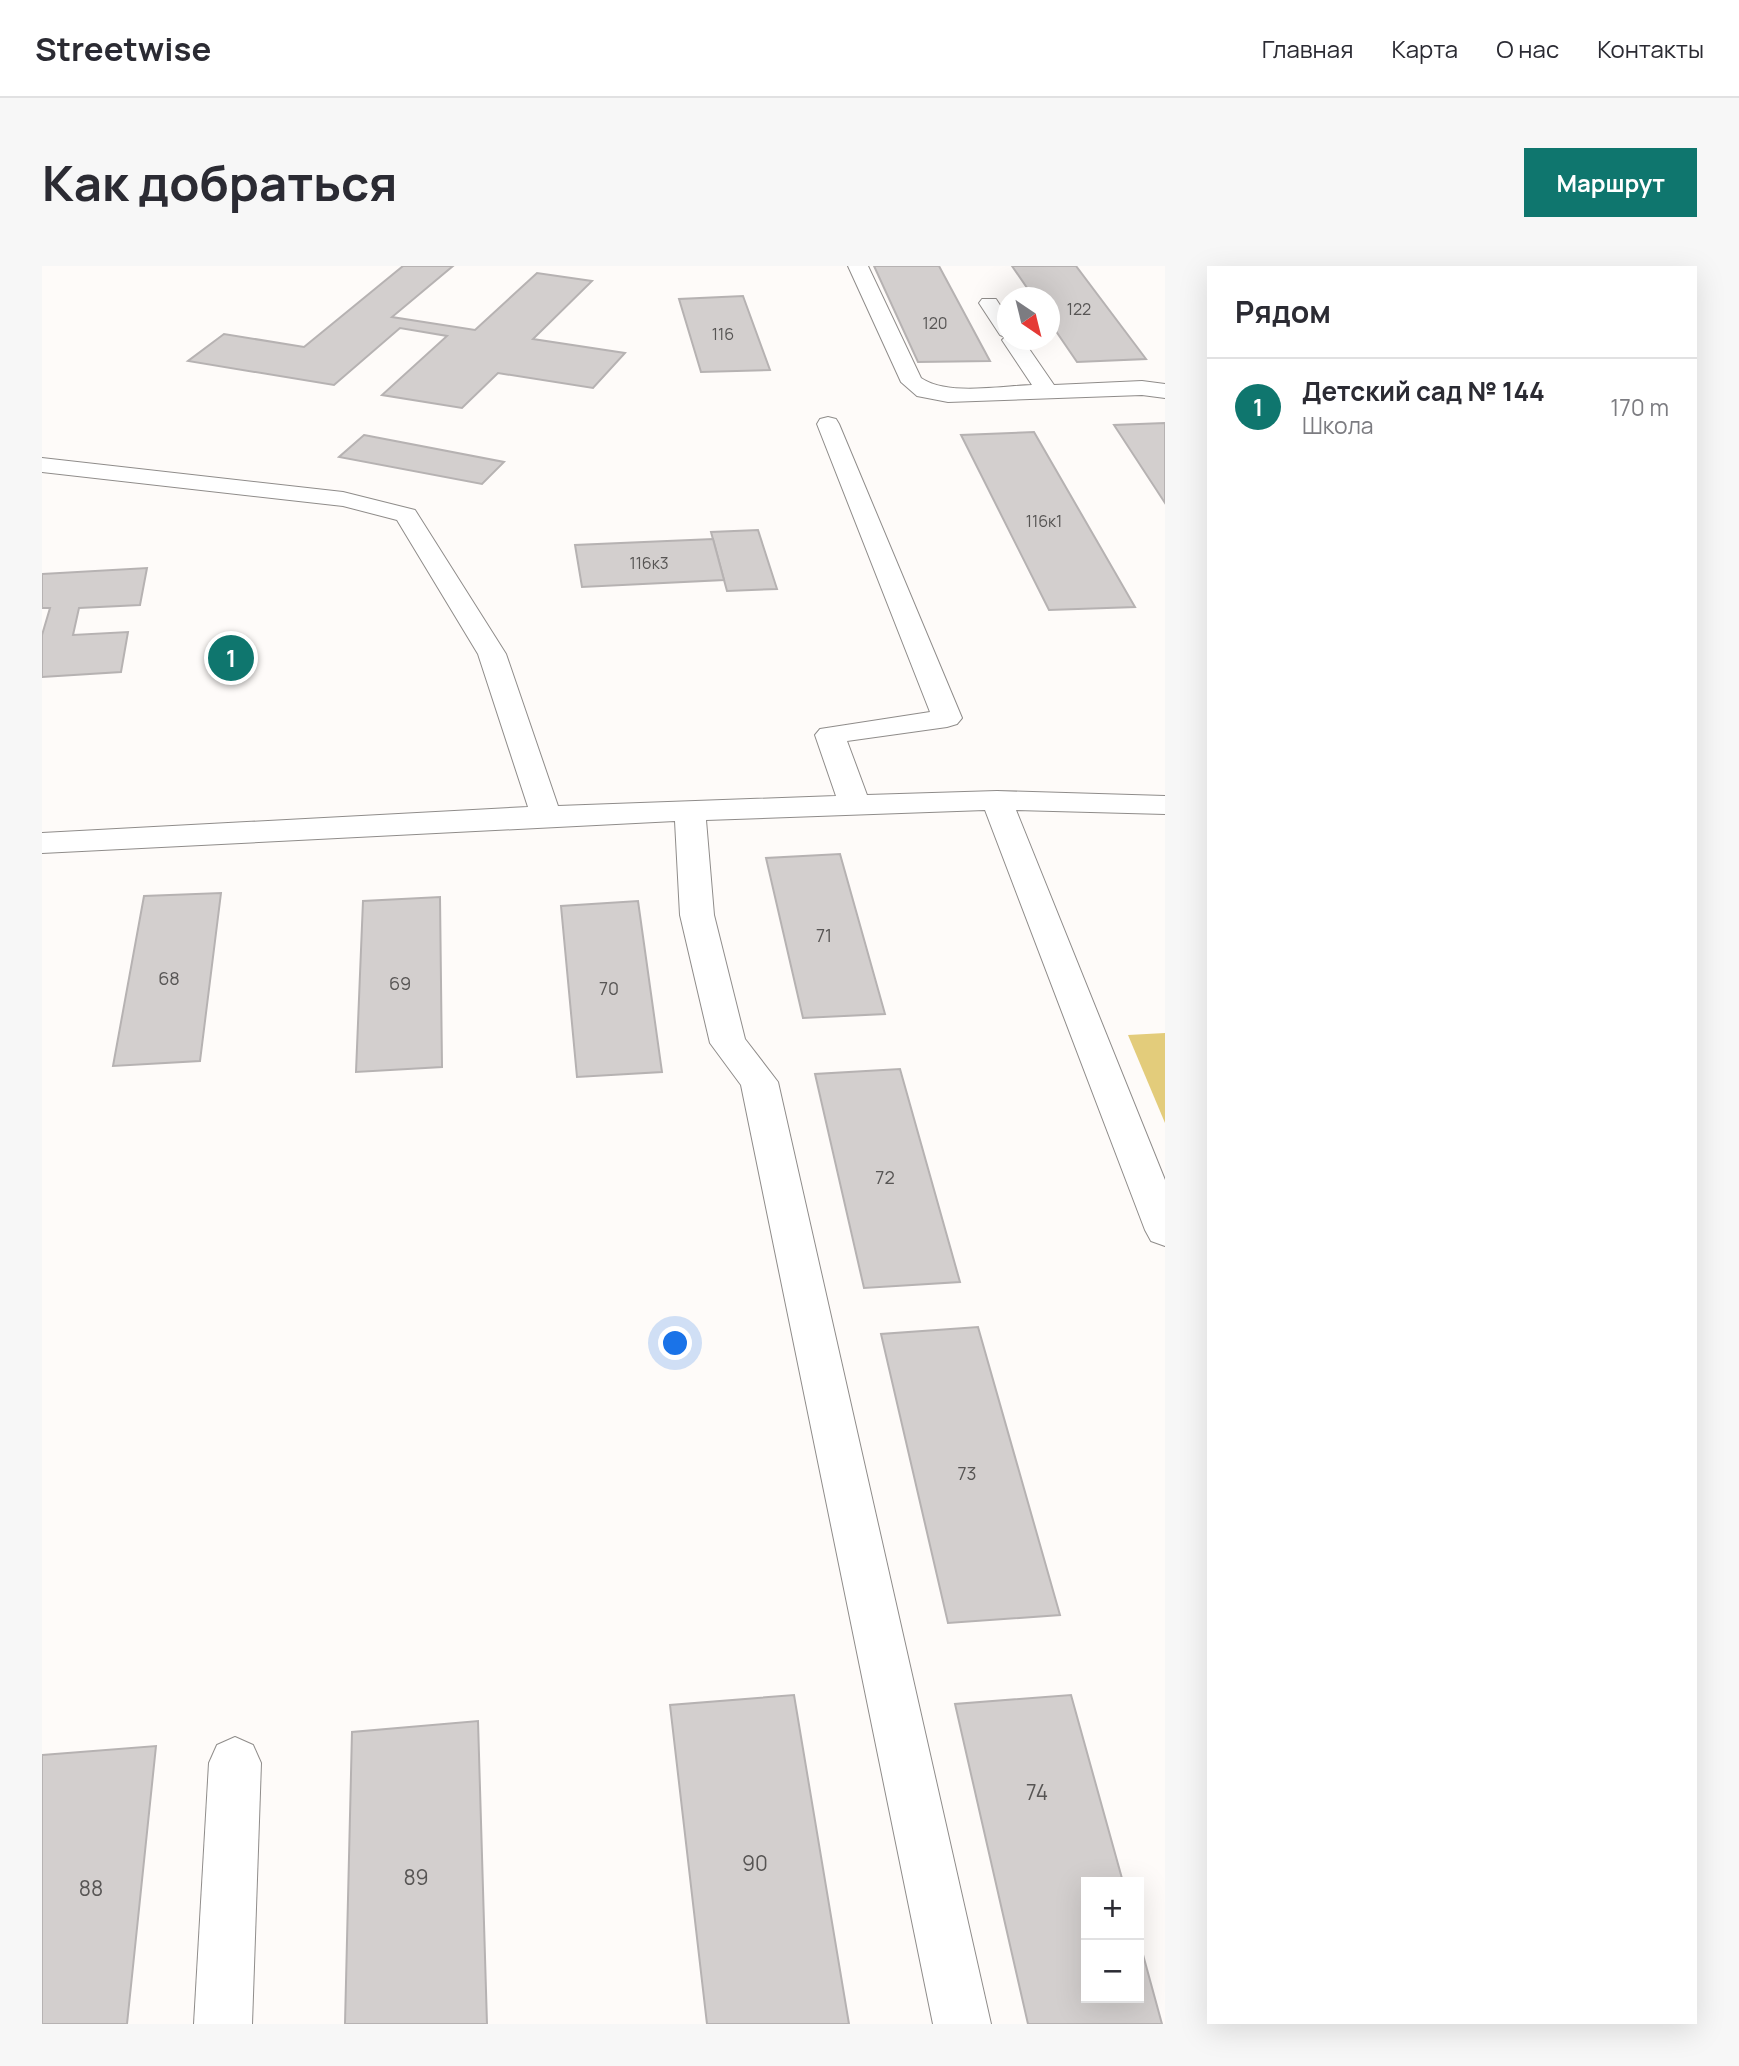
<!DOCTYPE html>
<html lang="ru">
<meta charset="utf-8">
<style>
:root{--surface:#fff;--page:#f7f7f7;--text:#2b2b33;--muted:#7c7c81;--line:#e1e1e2;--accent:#0f766e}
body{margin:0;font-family:Manrope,sans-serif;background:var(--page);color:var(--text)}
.controls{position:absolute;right:21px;bottom:21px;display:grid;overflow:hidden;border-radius:0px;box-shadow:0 7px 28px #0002}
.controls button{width:63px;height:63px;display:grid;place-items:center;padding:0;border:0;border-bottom:2px solid var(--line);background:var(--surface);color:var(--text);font:35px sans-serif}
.compass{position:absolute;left:955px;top:21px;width:63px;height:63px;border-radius:50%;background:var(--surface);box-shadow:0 7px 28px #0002;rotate:145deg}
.you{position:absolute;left:634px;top:1078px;width:24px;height:24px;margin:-18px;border:5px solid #fff;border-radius:50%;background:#1a73e8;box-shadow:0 0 0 10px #1a73e833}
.badge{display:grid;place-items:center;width:46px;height:46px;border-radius:50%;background:var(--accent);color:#fff;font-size:23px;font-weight:700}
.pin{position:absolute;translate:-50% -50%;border:4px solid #fff;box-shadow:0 2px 7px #0006}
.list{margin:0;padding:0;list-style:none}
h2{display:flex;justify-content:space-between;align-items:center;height:91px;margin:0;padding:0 28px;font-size:30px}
h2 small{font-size:23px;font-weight:400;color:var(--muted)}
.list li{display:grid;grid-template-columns:46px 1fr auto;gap:21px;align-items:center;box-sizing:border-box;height:98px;padding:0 28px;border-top:2px solid var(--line)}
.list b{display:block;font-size:26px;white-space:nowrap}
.list p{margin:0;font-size:23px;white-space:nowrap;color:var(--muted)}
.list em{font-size:23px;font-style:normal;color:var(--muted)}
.map{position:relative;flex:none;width:1123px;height:1758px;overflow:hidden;border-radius:0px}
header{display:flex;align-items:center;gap:42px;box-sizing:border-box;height:98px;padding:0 35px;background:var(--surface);border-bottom:2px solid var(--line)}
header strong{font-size:33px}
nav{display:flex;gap:38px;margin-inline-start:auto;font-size:24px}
.intro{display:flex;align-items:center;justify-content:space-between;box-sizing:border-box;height:168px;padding:0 42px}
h1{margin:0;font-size:49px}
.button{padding:18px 32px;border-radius:0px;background:var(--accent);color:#fff;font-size:24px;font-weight:700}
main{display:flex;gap:42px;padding:0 42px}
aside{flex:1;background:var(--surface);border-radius:0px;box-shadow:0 7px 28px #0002}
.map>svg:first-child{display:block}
.green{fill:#e3cc7b}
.building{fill:#d3cfce;stroke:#b6b2b2;stroke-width:2}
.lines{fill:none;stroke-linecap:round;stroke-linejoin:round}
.minor-casing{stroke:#8f8c8a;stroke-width:2}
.minor{fill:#fff;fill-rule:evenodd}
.labels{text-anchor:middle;stroke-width:7;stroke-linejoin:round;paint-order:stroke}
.far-number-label{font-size:16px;fill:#575554}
.number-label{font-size:18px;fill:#575554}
.near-number-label{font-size:21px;fill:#575554}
</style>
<header>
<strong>Streetwise</strong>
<nav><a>Главная</a><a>Карта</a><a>О нас</a><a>Контакты</a></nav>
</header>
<div class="intro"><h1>Как добраться</h1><a class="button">Маршрут</a></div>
<main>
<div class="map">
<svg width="1123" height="1758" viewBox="0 0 1123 1758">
<rect width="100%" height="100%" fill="#fefbf9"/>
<polygon class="green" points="1123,767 1123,857 1086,769"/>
<g class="building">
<polygon points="361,0 411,0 350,51 433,64 495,7 550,15 491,73 583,87 551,122 456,107 420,142 340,129 405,70 358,62 292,119 146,95 182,68 262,81"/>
<polygon points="832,0 897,0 948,95 876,96"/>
<polygon points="970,0 1034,0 1104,93 1035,96 1007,55 1007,32 992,32"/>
<polygon points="701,30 728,104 659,106 637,33"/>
<polygon points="1123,157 1123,237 1072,159"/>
<polygon points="992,166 1093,341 1007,344 919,169"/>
<polygon points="322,169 462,196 440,218 297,191"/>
<polygon points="716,264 735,323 685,325 669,266"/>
<polygon points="671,273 682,314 540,321 533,279"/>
<polygon points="105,302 98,339 37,342 31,369 86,366 79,406 0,411 0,369 8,342 0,342 0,308"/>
<polygon points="798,588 843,748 761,752 724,592"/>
<polygon points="179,627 158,795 71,800 102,630"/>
<polygon points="398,631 400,801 314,806 321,635"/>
<polygon points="596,635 620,806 535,811 519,640"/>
<polygon points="858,803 918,1016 822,1022 773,808"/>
<polygon points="936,1061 1018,1349 906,1357 839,1068"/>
<polygon points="752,1429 807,1758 665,1758 628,1439"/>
<polygon points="1029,1429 1081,1616 1044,1616 1044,1732 1097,1732 1097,1674 1120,1758 986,1758 913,1438"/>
<polygon points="436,1455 445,1758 303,1758 310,1466"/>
<polygon points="114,1480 85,1758 0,1758 0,1489"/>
</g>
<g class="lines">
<defs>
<g id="minor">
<path d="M806,0h20l53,112c26,18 80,8 111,7l-30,-45 3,-3 -5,-2 -21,-32 3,-4h14l11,17v24h16l31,45 88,-4 23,3v14l-23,-3 -194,7 -31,-6 -16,-14z"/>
<polygon points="786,151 794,153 797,158 920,452 915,458 905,461 805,475 825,529 955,525 1123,530 1123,548 974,544 1123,914 1123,980 1109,975 1103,964 943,544 664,554 672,649 703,773 736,816 949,1758 891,1758 699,819 668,777 638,649 633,555 0,587 0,567 486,541 436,388 355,254 301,240 0,206 0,192 301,226 373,244 464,388 516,540 794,530 773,469 778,463 888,446 775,158 778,153"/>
<polygon points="193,1471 211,1479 219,1497 210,1758 152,1758 167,1497 175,1479"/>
</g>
</defs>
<use href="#minor" class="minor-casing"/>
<use href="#minor" class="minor"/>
</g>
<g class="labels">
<g class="far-number-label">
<text x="1037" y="49">122</text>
<text x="893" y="63">120</text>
<text x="681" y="74">116</text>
<text x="1002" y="261">116к1</text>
<text x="607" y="303">116к3</text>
</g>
<g class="number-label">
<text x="782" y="676">71</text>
<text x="127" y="719">68</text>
<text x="358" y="724">69</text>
<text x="567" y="729">70</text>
<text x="843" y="918">72</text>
<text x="925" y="1214">73</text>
</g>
<g class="near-number-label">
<text x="995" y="1534">74</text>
<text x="713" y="1605">90</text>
<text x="374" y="1619">89</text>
<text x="49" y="1630">88</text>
</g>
</g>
</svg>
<div class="controls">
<button>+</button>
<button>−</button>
</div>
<svg class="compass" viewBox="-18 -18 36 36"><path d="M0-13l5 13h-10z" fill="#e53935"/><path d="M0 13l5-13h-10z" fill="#7c7c81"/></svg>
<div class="you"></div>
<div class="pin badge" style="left:189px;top:392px">1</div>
</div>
<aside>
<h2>Рядом<small></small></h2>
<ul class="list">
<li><span class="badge">1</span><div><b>Детский сад № 144</b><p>Школа</p></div><em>170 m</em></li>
</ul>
</aside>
</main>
